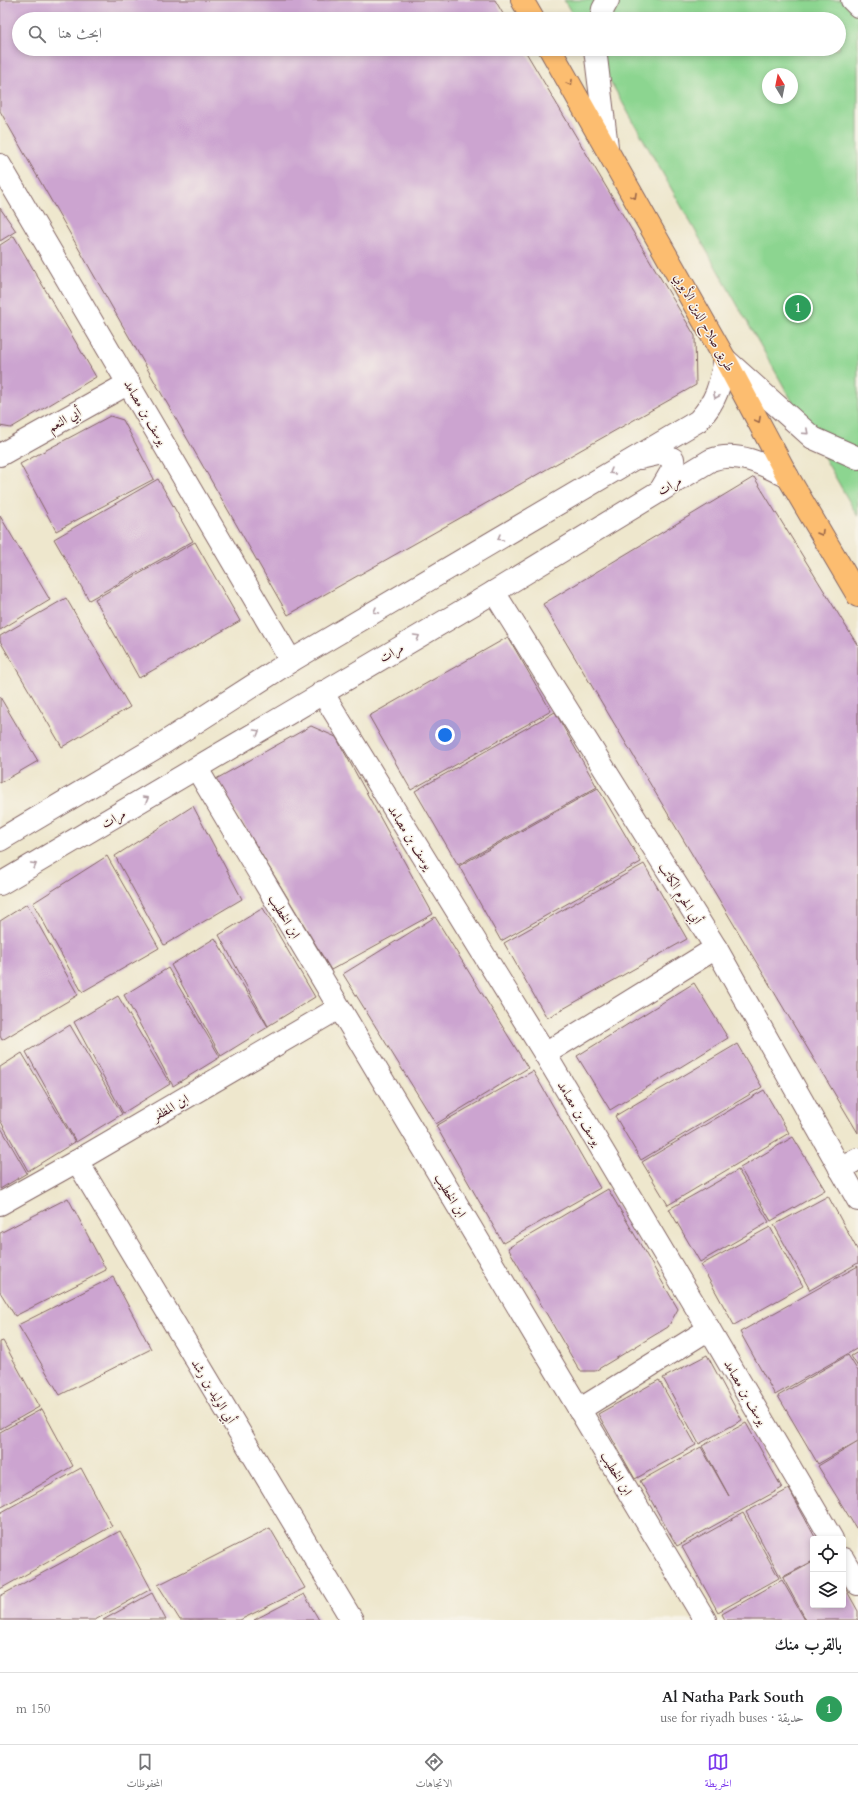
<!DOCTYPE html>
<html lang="ar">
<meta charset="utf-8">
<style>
:root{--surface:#fff;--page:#f2f2f2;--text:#202124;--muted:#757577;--line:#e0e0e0;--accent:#7c3aed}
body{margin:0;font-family:Cardo,Amiri,serif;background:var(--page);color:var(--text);direction:rtl}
.controls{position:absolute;right:12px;bottom:12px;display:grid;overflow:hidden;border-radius:4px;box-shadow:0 2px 6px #0003}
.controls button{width:36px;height:36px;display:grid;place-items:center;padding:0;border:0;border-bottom:1px solid var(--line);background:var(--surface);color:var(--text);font:20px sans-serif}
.compass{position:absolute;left:762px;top:68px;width:36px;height:36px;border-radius:50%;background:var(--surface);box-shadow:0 2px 6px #0003;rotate:350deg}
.you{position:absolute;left:445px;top:735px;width:14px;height:14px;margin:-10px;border:3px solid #fff;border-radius:50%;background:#1a73e8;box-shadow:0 0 0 6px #1a73e833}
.badge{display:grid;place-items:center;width:26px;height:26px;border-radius:50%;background:var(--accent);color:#fff;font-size:13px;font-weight:700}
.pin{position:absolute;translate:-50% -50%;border:2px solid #fff;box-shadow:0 1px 4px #0006}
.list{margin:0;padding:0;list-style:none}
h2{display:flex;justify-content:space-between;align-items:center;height:52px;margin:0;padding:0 16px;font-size:17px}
h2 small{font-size:13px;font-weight:400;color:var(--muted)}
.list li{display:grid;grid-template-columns:26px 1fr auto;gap:12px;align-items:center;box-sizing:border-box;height:72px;padding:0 16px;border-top:1px solid var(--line)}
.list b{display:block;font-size:15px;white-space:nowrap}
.list p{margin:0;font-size:13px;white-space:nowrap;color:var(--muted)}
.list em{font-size:13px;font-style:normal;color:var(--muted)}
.icon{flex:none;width:22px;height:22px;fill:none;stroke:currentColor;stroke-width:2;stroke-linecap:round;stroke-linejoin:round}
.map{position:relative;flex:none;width:858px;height:1620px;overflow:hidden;direction:ltr}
.search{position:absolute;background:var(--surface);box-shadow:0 2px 6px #0003;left:12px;right:12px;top:12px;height:44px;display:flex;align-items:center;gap:10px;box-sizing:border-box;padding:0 14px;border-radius:22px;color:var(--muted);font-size:15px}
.sheet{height:124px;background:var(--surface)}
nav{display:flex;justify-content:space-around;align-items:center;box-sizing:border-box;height:56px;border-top:1px solid var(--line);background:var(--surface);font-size:11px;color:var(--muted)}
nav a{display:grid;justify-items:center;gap:2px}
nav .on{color:var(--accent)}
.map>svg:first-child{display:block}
.green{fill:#8cd590;stroke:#6b7a5e;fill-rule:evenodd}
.building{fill:#cca4d0}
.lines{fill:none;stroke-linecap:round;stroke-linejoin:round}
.minor-casing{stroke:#836564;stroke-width:24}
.tertiary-casing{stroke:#836564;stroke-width:24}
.primary-casing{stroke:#836564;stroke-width:24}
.minor{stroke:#fff;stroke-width:22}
.tertiary{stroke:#fff;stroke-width:22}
.primary{stroke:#fcbd6f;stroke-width:22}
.oneway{stroke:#9a664a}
.oneway2{stroke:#ae9aa0}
.labels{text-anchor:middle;stroke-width:3;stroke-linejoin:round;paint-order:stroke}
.street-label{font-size:13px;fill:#4a1f2b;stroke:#f7f3e8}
</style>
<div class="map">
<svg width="858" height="1620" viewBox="0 0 858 1620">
<rect width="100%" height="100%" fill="#f7f3e8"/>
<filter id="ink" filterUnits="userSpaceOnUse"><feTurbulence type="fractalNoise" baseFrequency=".025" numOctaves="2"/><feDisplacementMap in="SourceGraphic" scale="8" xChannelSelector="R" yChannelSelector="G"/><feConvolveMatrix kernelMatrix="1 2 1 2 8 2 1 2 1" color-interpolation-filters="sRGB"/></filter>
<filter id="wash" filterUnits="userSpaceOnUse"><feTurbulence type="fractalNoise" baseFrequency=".012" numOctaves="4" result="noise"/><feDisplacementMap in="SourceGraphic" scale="16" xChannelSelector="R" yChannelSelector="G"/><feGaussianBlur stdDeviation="0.9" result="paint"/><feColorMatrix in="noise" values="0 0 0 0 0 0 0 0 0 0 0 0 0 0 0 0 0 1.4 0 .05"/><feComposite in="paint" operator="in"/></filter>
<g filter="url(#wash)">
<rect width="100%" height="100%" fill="#eee7cd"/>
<path class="green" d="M564,0h291l3,6v511l-266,-468h247v-30h-264zM768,74h24v24h-24z"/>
<g id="blocks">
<g class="building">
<polygon points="0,0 495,0 506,19 19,19 19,49 524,49 695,336 696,385 288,615 0,111"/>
<polygon points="0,208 16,231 0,241"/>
<polygon points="14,236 96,377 11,428 0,426 0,245"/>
<polygon points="110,416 123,420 154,479 56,531 20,464"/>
<polygon points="754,477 858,646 858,1133 543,604"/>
<polygon points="158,479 193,541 89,600 54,539"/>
<polygon points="0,516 50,600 0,630"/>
<polygon points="195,542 240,621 139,678 95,599"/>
<polygon points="66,598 130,707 62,747 0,641 0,636"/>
<polygon points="508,637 551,711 411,790 369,716"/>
<polygon points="0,697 38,761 0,783"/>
<polygon points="555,712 597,787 458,865 415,791"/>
<polygon points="311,726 336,737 433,914 331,970 216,779"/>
<polygon points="598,788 641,862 501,941 459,866"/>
<polygon points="193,806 242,899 164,945 115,856"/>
<polygon points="107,856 159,948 82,992 33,903"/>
<polygon points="644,864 687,939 547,1018 504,943"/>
<polygon points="27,904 78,995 2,1040 0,1036 0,921"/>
<polygon points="263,908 315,997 268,1026 219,935"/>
<polygon points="435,917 528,1068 436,1124 343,974"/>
<polygon points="215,938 268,1027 221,1056 171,965"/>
<polygon points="168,968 220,1057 173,1086 124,995"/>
<polygon points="694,983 728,1038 610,1110 577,1056"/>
<polygon points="118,996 170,1084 123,1113 74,1022"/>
<polygon points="70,1025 122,1114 76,1142 26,1052"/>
<polygon points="737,1044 762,1087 641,1160 615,1116"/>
<polygon points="22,1053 75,1142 28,1171 0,1120 0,1067"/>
<polygon points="533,1071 600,1188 503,1243 436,1126"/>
<polygon points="764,1090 789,1133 668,1205 642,1162"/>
<polygon points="0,1126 27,1173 0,1189"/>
<polygon points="793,1137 825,1190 771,1221 740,1168"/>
<polygon points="738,1170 769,1222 700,1262 669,1209"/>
<polygon points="608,1189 678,1309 668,1327 595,1371 580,1371 508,1248"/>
<polygon points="828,1196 858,1251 858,1263 810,1290 774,1225"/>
<polygon points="68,1198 106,1270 15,1316 0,1292 0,1233"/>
<polygon points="770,1227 803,1286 734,1325 701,1265"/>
<polygon points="858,1266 858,1348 775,1395 740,1332"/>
<polygon points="113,1277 151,1349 60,1395 18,1325"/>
<polygon points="3,1341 39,1407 0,1429 0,1342"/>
<polygon points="858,1352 858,1367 851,1356"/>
<polygon points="707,1355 742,1420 699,1444 663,1378"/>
<polygon points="848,1355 858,1371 858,1441 818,1464 778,1396"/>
<polygon points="659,1380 696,1445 635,1479 598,1414"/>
<polygon points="42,1409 73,1466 0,1508 0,1432"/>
<polygon points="746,1423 782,1488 677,1546 640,1481 701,1447 729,1496 702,1446"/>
<polygon points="858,1442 858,1527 856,1528 818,1466"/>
<polygon points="81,1468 112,1526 0,1589 0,1513"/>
<polygon points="789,1489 816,1539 813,1539 813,1561 781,1578 746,1512"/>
<polygon points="743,1513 779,1578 718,1612 682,1547"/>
<polygon points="270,1528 305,1588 240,1620 180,1620 158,1585"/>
<polygon points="120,1531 151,1589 95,1620 0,1620 0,1596"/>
<polygon points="813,1562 813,1605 843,1605 843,1584 858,1611 858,1620 806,1620 783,1578"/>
<polygon points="782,1580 805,1620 725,1620 722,1614"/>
<polygon points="152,1593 166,1620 103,1620"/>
<polygon points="304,1594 319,1620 254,1620"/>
</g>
</g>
</g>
<g filter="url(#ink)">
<use href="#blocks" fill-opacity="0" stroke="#836564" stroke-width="1"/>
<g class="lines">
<defs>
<g id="minor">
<polyline points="852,0 858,6"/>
<polyline points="601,19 603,9 608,0"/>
<polyline points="595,49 607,147"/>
<polyline points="0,165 291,661"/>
<polyline points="726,360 813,438 858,458"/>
<polyline points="0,455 129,383"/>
<polyline points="494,592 716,948 858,1200"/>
<polyline points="322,692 545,1054 709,1329 832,1539"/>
<polyline points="197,769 705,1620"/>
<polyline points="545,1054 716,948"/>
<polyline points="77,1161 352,1620"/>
<polyline points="840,1169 858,1159"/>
<polyline points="0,1204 77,1161 339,1008"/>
<polyline points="579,1410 709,1329"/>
<polyline points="843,1559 858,1584"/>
</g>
<g id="tertiary">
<polyline points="640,458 662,453 673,459 674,467 660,491"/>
<path d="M0,840l162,-96 129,-83 407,-240c19,-20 22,-36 27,-62"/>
<path d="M0,884l494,-292 217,-132c26,-10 54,5 77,17"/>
</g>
<g id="primary">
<polyline points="522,0 533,19"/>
<polyline points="550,49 725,359 788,477 858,596"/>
</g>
</defs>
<use href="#minor" class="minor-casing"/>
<use href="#tertiary" class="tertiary-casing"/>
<use href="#primary" class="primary-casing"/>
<use href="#minor" class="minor"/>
<use href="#tertiary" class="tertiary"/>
<use href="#primary" class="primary"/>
</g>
<defs><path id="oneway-chevron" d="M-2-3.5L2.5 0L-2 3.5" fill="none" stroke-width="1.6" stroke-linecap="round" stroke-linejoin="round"/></defs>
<g class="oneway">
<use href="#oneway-chevron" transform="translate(570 83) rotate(60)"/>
<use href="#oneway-chevron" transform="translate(634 196) rotate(61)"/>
<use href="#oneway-chevron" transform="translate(758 420) rotate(62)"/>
<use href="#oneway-chevron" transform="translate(821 533) rotate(60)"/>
</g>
<g class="oneway2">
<use href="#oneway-chevron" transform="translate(716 396) rotate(114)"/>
<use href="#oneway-chevron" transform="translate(806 432) rotate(42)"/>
<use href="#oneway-chevron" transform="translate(612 472) rotate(150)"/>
<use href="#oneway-chevron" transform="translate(500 538) rotate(150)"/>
<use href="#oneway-chevron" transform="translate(376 611) rotate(150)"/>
<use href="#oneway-chevron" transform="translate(417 637) rotate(-30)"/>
<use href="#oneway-chevron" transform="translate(257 732) rotate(-31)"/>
<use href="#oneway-chevron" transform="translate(146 799) rotate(-30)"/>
<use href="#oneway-chevron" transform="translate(34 865) rotate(-30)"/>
</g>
</g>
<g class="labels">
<g class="street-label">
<text transform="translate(705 322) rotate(61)" y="5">طريق صلاح الدين الأيوبي</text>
<text transform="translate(146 412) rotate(60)" y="5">يوسف بن مصامد</text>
<text transform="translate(64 419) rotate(-29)" y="5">أبي النعم</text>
<text transform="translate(669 485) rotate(-31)" y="5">مرات</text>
<text transform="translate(391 652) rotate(-30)" y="5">مرات</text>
<text transform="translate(113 818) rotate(-30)" y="5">مرات</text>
<text transform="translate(411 837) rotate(58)" y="5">يوسف بن مصامد</text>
<text transform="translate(681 893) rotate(58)" y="5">أبي الحرم الكاتب</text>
<text transform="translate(285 916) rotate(59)" y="5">ابن الخطيب</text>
<text transform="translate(170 1107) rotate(-30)" y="5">ابن المظفر</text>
<text transform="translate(580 1113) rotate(59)" y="5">يوسف بن مصامد</text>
<text transform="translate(451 1195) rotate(59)" y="5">ابن الخطيب</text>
<text transform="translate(214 1391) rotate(59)" y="5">أبي الوليد بن رشد</text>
<text transform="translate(746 1392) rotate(60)" y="5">يوسف بن مصامد</text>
<text transform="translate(617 1473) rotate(59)" y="5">ابن الخطيب</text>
</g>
</g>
</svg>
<div class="controls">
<button><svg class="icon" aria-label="locate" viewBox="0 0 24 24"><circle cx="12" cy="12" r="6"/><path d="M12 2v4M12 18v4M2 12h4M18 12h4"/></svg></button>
<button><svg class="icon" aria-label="layers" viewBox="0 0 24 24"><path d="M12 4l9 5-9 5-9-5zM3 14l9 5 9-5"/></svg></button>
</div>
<svg class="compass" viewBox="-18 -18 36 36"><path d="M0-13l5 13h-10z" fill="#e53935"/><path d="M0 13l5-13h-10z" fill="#757577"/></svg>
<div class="you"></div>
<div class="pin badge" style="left:798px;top:308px;background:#2e9e5b">1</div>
<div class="search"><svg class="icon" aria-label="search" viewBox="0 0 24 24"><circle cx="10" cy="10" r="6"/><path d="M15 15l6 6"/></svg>ابحث هنا</div>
</div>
<section class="sheet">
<h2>بالقرب منك<small></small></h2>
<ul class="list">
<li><span class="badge" style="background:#2e9e5b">1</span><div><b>Al Natha Park South</b><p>حديقة · use for riyadh buses</p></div><em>150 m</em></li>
</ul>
</section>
<nav>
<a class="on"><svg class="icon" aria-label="map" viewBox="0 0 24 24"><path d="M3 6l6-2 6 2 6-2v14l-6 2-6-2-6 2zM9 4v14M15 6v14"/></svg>الخريطة</a>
<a><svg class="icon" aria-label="directions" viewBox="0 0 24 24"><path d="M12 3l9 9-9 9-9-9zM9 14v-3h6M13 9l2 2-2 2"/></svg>الاتجاهات</a>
<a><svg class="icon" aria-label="saved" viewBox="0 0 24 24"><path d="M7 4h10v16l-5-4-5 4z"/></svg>المحفوظات</a>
</nav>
